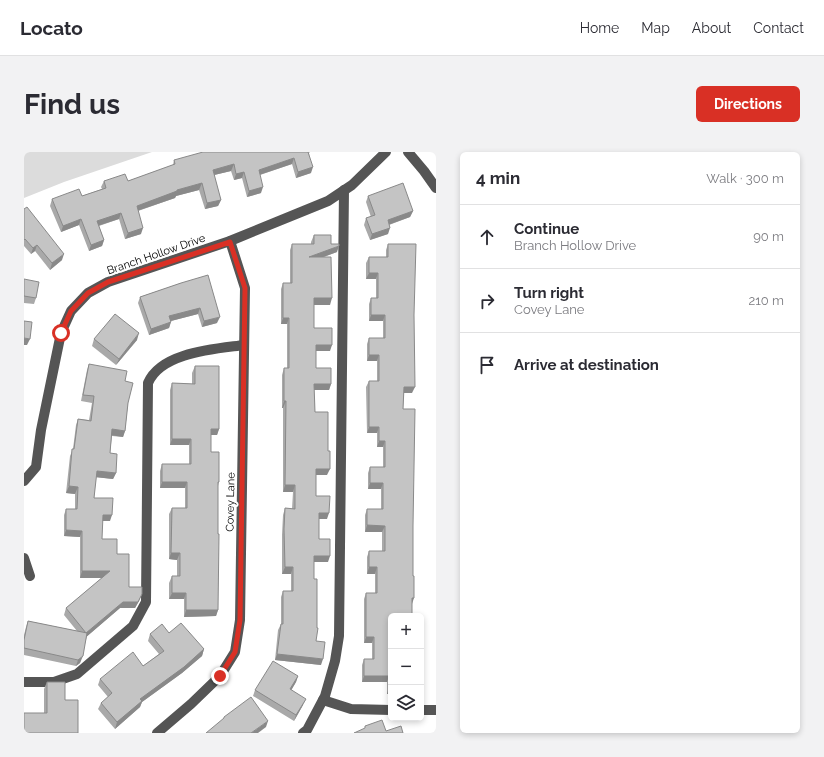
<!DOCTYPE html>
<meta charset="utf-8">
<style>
:root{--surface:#fff;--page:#f2f2f3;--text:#2b2b33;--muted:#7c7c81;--line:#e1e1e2;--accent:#d93025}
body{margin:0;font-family:Raleway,sans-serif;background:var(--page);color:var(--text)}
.controls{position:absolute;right:12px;bottom:12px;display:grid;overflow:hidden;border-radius:6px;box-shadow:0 2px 6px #0003}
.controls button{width:36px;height:36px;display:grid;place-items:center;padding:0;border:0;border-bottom:1px solid var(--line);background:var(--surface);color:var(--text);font:20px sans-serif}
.stop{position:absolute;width:12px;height:12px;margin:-9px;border:3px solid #d93025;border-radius:50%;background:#fff}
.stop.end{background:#d93025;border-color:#fff;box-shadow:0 1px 4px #0008}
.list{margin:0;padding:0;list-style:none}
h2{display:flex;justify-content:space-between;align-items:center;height:52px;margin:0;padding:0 16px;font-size:17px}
h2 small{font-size:13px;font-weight:400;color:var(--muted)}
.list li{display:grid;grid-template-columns:26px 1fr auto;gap:12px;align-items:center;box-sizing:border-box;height:64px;padding:0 16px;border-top:1px solid var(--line)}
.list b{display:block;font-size:15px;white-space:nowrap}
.list p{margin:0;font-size:13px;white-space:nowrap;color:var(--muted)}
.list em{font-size:13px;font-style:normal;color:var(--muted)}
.icon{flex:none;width:22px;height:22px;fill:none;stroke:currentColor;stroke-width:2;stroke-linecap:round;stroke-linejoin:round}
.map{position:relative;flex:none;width:412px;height:581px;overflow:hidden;border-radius:6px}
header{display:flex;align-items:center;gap:24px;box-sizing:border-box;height:56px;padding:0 20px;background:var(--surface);border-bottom:1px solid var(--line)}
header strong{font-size:19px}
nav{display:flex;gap:22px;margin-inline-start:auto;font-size:14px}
.intro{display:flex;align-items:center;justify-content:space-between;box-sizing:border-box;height:96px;padding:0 24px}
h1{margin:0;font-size:28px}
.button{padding:10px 18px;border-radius:6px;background:var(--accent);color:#fff;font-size:14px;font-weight:700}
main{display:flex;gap:24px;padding:0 24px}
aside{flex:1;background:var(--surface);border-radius:6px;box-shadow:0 2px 6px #0003}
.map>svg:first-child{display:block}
.green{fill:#dcdcdc}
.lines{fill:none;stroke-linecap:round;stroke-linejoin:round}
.minor{stroke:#555;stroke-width:10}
.wall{fill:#a9a9a9}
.shaded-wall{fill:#898989}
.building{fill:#c4c4c4;stroke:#898989}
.route{stroke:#d93025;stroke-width:5}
.labels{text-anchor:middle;stroke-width:4;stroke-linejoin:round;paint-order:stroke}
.street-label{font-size:11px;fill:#000;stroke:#fff}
</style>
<header>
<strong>Locato</strong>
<nav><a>Home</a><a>Map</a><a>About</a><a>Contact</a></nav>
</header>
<div class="intro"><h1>Find us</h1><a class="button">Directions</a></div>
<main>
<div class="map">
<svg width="412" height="581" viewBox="0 0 412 581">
<rect width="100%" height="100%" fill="#fff"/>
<polygon class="green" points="0,0 128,0 40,30 0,46"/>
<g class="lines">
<g class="minor">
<polyline points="384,0 400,19 412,36"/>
<polyline points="0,329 12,315 17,278 37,181 47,159 64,141 84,130 206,89 304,49 328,33 362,0"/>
<polyline points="0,406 6,424"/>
<path d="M0,530h30l23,-8 56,-48 13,-24 2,-219c13,-31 67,-34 96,-38"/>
<polyline points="299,548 327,557 367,558"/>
<polyline points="397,558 412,558"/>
<polyline points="133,581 167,552 196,524 211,500 216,468 221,136 206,89"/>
<polyline points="279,581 283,578 301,544 311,509 315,484 320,38"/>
</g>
</g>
<g class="wall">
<polygon points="286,0 285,1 287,21 272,26 268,12 236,23 237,41 223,45 218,26 210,28 207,19 190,23 197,48 194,54 181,57 175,38 152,44 151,46 114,59 117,82 101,87 95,67 75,74 80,88 78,94 65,99 55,73 37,80 26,54 28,47 58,44 78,37 77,35 80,29 104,29 149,13 150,8"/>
<polygon points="344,44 389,59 386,65 365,73 364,82 346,88 340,73 342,66 347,65 342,50"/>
<polygon points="0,57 38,108 26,118 11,99 7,102 0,94"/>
<polygon points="290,83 307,92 313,100 300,105 306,153 290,153 290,176 306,199 292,199 292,216 307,232 305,238 290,238 291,260 303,323 292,323 292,344 303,367 295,367 295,387 304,410 290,410 290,427 292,489 297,513 251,508 254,478 257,472 257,445 259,439 267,439 267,422 258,422 258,383 259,363 261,356 268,357 269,340 259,340 259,256 258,256 258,223 260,216 263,216 263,172 257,172 257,137 259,131 266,131 266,98 268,92 287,92 287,90"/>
<polygon points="364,92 390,163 388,241 380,241 379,257 389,374 388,452 367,542 363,542 363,530 338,530 338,513 340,507 348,507 348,491 340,491 340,447 342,441 351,441 351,422 343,422 343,405 345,399 358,399 358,380 341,380 341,363 343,357 357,357 357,337 344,337 344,321 346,315 359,315 359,295 353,295 353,281 343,281 342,235 345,229 353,229 353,209 343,209 343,192 345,186 359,186 359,169 345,169 345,152 347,146 352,146 352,127 342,127 342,111 345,105 362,105 362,98"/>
<polygon points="0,127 12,146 10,152 0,151"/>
<polygon points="157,131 193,171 178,175 174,162 147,169 145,176 125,183 114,151 116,145"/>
<polygon points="70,187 113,188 92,213 68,194"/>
<polygon points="65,212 101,229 104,251 101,279 99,285 88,284 86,301 92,321 89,327 72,325 70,346 86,369 78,369 78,387 93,402 105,435 115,449 111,456 96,456 63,484 56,511 52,514 0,503 0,483 2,475 4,469 53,479 40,463 42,456 78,426 56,426 56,385 40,384 40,363 42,357 51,357 51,342 42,341 46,304 49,297 52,273 54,267 65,268 68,251 57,249 63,218"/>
<polygon points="171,214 195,277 193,283 187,283 187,300 195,330 194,334 194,458 192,464 160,465 160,447 145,447 145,431 148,424 153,424 153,408 145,407 145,362 148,356 161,356 161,336 136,336 136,319 138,312 165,312 165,293 146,293 146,238 148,231 168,232 168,221"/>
<polygon points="145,481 180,497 178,504 158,521 118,550 116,555 91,577 74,557 77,551 84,545 74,533 76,527 119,514 135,502 124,489 126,482"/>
<polygon points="274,524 272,530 267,538 279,553 270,569 229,544 231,538"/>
<polygon points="23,530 41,548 54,581 20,561 20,537"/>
</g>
<g class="shaded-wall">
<polygon points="270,6 268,12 232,24 235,18"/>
<polygon points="210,12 207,19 186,24 189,18"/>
<polygon points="289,15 287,21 272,26 274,20"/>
<polygon points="220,20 218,26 210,28 212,22"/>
<polygon points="178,31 175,38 152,44 151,46 110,60 113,54 153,38"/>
<polygon points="239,35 237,41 223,45 225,39"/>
<polygon points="197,48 194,54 181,57 183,51"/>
<polygon points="389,59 386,65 361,74 364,68"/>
<polygon points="97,61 95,67 70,75 73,69"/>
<polygon points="57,67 55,73 37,80 39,74"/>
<polygon points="119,76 117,82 101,87 104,81"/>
<polygon points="366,76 364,82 346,88 348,82"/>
<polygon points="80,88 78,94 65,99 67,93"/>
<polygon points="13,93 11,99 7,102 9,96"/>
<polygon points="315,94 313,100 282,111 285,105"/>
<polygon points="40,102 38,108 26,118 28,111"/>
<polygon points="345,121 354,121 352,127 342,127"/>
<polygon points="290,146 308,146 306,153 288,153"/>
<polygon points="176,156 174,162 143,170 145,164"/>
<polygon points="347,163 361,163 359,169 345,169"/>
<polygon points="196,165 193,171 178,175 180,169"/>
<polygon points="259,166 265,166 263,172 257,172"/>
<polygon points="147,170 145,176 125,183 127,177"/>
<polygon points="115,181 113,188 92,213 95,207"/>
<polygon points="0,186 6,187 3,193 0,193"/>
<polygon points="292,193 308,193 306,199 290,199"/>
<polygon points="345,203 355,203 353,209 343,209"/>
<polygon points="290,232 307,232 305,238 288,238"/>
<polygon points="380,235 391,235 388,241 378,241"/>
<polygon points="260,249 262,249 259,256 258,256"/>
<polygon points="345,275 355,275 353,281 343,281"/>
<polygon points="88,277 101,279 99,285 86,283"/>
<polygon points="187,277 195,277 193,283 185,283"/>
<polygon points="148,287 167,287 165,293 146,293"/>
<polygon points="355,289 361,289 359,295 353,295"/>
<polygon points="292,317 306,317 303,323 290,323"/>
<polygon points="73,319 92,321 89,327 70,325"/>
<polygon points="138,330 163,330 161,336 136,336"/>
<polygon points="346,331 359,331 357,337 344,337"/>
<polygon points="261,333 271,333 269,340 259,340"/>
<polygon points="45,334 54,335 51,342 42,341"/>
<polygon points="295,361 305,361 303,367 293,367"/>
<polygon points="79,363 88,363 86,369 76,369"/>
<polygon points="343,373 361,374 358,380 341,380"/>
<polygon points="42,378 58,379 56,385 40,384"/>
<polygon points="147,401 156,401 153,408 145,407"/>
<polygon points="290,404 306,404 304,410 288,410"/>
<polygon points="261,415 269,415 267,422 258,422"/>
<polygon points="345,415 353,415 351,422 343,422"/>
<polygon points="58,419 86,419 83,426 56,426"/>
<polygon points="148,441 162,441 160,447 145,447"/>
<polygon points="118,442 115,449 111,456 96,456 60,487 62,481 99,450"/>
<polygon points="388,446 390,446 388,452"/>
<polygon points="162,458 194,458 192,464 160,465"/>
<polygon points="342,485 350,485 348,491 340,491"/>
<polygon points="180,497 178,504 158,521 118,550 116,555 91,577 93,570 116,547"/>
<polygon points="253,502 299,507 297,513 251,508"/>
<polygon points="59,504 56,511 52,514 54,508"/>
<polygon points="274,524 272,530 264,544 266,537"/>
<polygon points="340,524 365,524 363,530 338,530"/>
<polygon points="365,536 367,536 367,542 363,542"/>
<polygon points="282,547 279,553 270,569 272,563"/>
<polygon points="244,569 242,575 234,581 227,581"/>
</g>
<g class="building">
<polygon points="179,0 284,0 289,15 274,20 270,6 235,18 239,35 225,39 220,20 212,22 210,12 189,18 197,48 183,51 178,31 153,38 153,39 113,54 119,76 104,81 97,61 73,69 80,88 67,93 57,67 39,74 28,47 55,37 58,44 82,36 80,29 101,22 104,29 151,12 150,8"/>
<polygon points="379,31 389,59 364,68 366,76 348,82 342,66 351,63 344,44"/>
<polygon points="3,55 40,102 28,111 13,93 9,96 1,87 0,88 0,57"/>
<polygon points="290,83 307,83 307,92 315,92 315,94 285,105 307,105 308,146 290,146 290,176 308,176 308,193 292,193 292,216 307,216 307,232 290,232 291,260 304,260 304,299 306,299 306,317 292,317 292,344 306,344 305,361 295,361 295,387 306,387 306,404 290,404 290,427 293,427 293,476 294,476 292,489 301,490 299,507 253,502 257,472 259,472 259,439 269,439 269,415 261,415 260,377 261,356 271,357 271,333 261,333 262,249 260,249 260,216 265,216 265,166 259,166 259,131 268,131 268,92 290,92"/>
<polygon points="364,92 392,92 390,163 391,235 380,235 379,257 391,257 389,374 389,424 390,424 390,446 388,446 388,464 367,464 367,536 365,536 365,524 340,524 340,507 350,507 350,485 342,485 342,441 353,441 353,415 345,415 345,399 361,399 361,374 343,373 343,357 359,357 359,331 346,331 346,315 361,315 361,289 355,289 355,275 345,275 345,229 355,229 355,203 345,203 345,186 361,186 361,163 347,163 347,146 354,146 354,121 345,121 345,105 364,105"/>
<polygon points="184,123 196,165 180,169 176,156 145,164 147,170 127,177 116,145 157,131"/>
<polygon points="0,127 15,130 12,146 0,144"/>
<polygon points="91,162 115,181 95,207 70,187"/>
<polygon points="0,169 8,170 6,187 0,186"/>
<polygon points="65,212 103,219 101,229 109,231 104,251 101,279 88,277 86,301 93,302 92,321 73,319 70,346 89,346 88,363 79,363 78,387 93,387 93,402 105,402 105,435 118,435 118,442 114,450 99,450 62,481 42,456 86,419 58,419 58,379 42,378 42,357 53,357 54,335 45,334 48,297 50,297 54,267 67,269 70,244 59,243"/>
<polygon points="171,214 195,214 195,277 187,277 187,300 195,300 195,330 194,330 194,382 195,382 194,458 162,458 162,441 148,441 148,424 156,424 156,401 147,401 148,356 163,356 163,330 138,330 138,312 167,312 167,287 148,287 148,231 171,232"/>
<polygon points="4,469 63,481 59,504 54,508 0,496 0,488"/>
<polygon points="157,471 180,497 160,515 116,547 118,549 93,570 77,551 88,541 76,527 109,500 119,514 140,499 126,482 138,472 145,481"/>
<polygon points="249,509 274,524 266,537 282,547 272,563 231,538"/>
<polygon points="23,530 41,530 41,548 54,548 54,581 0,581 0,561 23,561"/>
<polygon points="227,545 244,569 227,581 182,581 200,566 200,565"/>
<polygon points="358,568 362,579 377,574 379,581 330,581 341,576 341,574"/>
</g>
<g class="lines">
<polyline class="route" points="37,181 47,159 64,141 84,130 206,90 221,136 216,468 211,500 196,524"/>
</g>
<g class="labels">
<g class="street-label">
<text transform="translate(132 102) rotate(-19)" y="4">Branch Hollow Drive</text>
<text transform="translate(206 350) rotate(-89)" y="4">Covey Lane</text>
</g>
</g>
</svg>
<div class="controls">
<button>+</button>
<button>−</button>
<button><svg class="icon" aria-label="layers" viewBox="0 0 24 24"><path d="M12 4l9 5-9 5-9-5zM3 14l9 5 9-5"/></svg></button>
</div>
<div class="stop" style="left:37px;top:181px"></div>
<div class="stop end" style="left:196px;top:524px"></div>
</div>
<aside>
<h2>4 min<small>Walk · 300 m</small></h2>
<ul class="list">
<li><svg class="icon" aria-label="ahead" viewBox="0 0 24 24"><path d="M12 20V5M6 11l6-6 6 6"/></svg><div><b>Continue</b><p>Branch Hollow Drive</p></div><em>90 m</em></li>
<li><svg class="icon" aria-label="right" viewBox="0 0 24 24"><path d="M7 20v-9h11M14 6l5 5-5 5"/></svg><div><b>Turn right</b><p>Covey Lane</p></div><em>210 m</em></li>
<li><svg class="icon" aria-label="arrive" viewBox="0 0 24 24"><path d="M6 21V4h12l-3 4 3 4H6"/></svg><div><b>Arrive at destination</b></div></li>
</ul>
</aside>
</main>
